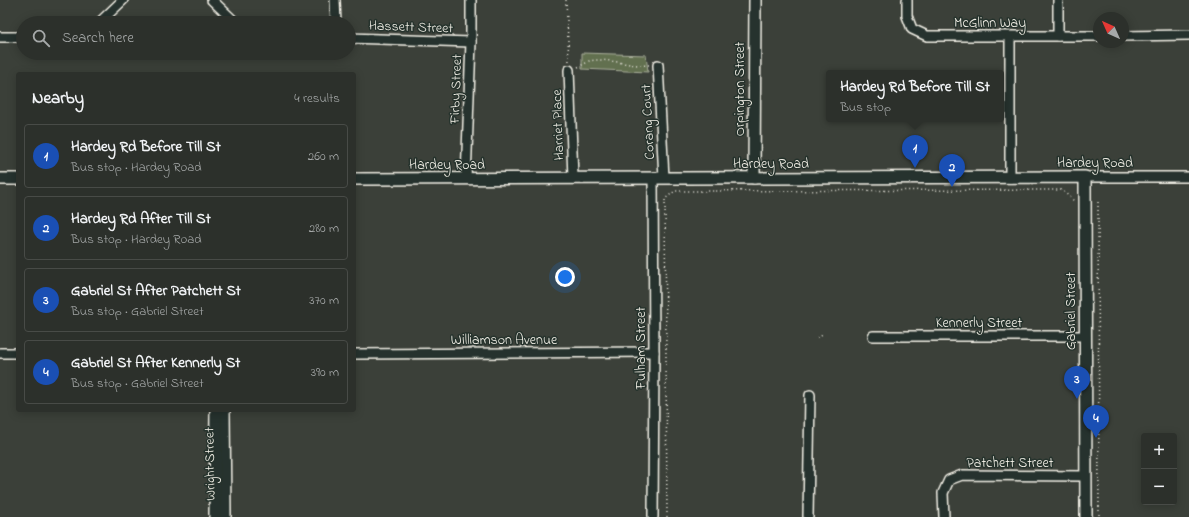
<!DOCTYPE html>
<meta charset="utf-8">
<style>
:root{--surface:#2c302b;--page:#383c37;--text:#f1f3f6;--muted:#a6a9a9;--line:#484b47;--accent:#ff9aa2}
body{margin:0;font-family:"Indie Flower",sans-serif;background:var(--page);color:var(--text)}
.controls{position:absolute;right:12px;bottom:12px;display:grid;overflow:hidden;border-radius:4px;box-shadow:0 2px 10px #0003}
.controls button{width:36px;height:36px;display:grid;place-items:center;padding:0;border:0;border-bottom:1px solid var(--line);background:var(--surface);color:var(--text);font:20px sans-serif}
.compass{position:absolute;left:1093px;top:12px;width:36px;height:36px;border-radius:50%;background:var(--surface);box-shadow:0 2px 10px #0003;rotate:315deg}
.you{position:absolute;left:565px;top:277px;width:14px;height:14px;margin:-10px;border:3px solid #fff;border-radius:50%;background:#1a73e8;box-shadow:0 0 0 6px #1a73e833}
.badge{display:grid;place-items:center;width:26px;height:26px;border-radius:50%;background:var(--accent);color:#fff;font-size:13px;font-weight:700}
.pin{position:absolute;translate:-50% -33px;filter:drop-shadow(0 1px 2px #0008)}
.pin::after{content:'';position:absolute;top:21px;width:14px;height:12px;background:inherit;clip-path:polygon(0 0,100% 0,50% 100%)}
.popup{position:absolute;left:826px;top:70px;width:178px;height:52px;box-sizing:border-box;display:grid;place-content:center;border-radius:4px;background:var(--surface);filter:drop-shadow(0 1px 3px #0005);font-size:13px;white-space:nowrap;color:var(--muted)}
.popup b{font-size:15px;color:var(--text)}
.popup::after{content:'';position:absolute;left:50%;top:100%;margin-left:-8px;border:8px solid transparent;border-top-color:var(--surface)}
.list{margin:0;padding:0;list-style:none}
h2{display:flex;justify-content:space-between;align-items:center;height:52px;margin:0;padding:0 16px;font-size:17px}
h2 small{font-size:13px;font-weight:400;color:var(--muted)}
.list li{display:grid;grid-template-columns:26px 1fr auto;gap:12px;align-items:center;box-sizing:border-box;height:64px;margin:0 8px 8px;padding:0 8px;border:1px solid var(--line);border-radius:4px}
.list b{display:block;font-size:15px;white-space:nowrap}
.list p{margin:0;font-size:13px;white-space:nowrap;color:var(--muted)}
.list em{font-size:13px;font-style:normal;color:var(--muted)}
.icon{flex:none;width:22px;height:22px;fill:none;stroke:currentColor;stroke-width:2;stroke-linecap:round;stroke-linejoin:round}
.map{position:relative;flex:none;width:1189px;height:517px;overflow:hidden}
.search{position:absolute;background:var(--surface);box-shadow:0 2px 10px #0003;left:16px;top:16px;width:340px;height:44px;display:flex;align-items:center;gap:10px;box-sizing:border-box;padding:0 14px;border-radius:22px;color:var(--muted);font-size:15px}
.panel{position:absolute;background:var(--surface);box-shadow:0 2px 10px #0003;left:16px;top:72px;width:340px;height:340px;border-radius:4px}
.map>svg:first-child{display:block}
.green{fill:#626f50;stroke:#abb09c}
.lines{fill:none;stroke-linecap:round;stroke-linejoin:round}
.minor-casing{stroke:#f4f1e8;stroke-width:12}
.tertiary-casing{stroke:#f4f1e8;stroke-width:14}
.path{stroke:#f4f1e8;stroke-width:1.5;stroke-dasharray:1 3;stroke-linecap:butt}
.minor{stroke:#26332d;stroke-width:9}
.tertiary{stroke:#26332d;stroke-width:11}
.labels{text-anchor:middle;stroke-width:3;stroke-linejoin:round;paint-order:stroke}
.street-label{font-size:14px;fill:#f4f1e8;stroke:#26332d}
</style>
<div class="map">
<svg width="1189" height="517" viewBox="0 0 1189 517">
<rect width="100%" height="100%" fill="#3b4039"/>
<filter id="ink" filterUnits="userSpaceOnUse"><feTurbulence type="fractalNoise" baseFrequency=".025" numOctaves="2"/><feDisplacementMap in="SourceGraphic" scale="8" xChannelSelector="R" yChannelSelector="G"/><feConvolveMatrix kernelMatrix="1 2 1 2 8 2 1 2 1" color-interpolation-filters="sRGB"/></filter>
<g filter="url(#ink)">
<polygon class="green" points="582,53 646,55 648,72 582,69"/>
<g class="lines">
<defs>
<g id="minor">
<polyline points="212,0 236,23"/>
<polyline points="335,0 336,23"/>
<polyline points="907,0 907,16 912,29 927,36 1099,36"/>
<polyline points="99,23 123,0"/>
<polyline points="1058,36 1058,0"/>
<polyline points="1123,36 1189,35"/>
<polyline points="0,37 23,37"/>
<polyline points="1010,37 1010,178"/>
<polyline points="349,38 471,42"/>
<polyline points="658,65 664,178"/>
<polyline points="569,70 573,178"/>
<polyline points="1085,177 1189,177"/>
<polyline points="653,178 654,352 653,517"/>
<polyline points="466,179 471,42 471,0"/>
<polyline points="873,336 1085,336"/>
<polyline points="0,353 18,353"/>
<polyline points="354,354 654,352"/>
<polyline points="808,517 810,395"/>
<polyline points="944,517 943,493 949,480 962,475 1086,476"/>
</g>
<g id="tertiary">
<polyline points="754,178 755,0"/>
<polyline points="0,179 18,179"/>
<polyline points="354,179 1085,177 1086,517"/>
<polyline points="224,410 225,517"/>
<polyline points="215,517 216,410"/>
</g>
</defs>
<use href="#minor" class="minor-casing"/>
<use href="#tertiary" class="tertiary-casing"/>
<g class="path">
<polyline points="566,0 569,62"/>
<path d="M578,67c4,-2 8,-4 11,-6 18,-4 41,6 60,4"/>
<polyline points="1098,202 1099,517"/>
<polyline points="817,337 823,335"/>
<polyline points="667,517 665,199 675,191 1062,190 1075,202"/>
</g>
<use href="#minor" class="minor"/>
<use href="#tertiary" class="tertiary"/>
</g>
</g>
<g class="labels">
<g class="street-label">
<text x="990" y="27">McGlinn Way</text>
<text transform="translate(411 26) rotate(2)" y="5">Hassett Street</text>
<text transform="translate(455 89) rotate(-88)" y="5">Firby Street</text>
<text transform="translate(739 89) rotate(-90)" y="5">Orpington Street</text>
<text transform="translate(647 122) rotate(-93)" y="5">Corang Court</text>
<text transform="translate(557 125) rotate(-92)" y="5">Harriet Place</text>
<text x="1095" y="167">Hardey Road</text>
<text x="771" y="168">Hardey Road</text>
<text x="447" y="169">Hardey Road</text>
<text transform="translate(1070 311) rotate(-90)" y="5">Gabriel Street</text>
<text x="979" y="327">Kennerly Street</text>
<text x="504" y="344">Williamson Avenue</text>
<text transform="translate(640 348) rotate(-90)" y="5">Fulham Street</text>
<text x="1010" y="467">Patchett Street</text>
<text transform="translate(209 464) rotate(-91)" y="5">Wright Street</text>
</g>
</g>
</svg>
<div class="controls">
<button>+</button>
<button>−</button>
</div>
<svg class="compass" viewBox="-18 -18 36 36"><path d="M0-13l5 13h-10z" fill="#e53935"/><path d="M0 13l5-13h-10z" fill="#a6a9a9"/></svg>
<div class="you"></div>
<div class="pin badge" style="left:915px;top:168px;background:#1a4fb4">1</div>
<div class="popup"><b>Hardey Rd Before Till St</b>Bus stop</div>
<div class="pin badge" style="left:952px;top:187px;background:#1a4fb4">2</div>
<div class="pin badge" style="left:1077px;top:399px;background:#1a4fb4">3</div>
<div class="pin badge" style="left:1096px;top:438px;background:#1a4fb4">4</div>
<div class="search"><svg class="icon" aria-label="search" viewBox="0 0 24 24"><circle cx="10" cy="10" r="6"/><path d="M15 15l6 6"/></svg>Search here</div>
<section class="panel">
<h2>Nearby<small>4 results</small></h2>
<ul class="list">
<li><span class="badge" style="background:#1a4fb4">1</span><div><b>Hardey Rd Before Till St</b><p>Bus stop · Hardey Road</p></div><em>260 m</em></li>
<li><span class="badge" style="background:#1a4fb4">2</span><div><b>Hardey Rd After Till St</b><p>Bus stop · Hardey Road</p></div><em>280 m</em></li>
<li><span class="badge" style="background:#1a4fb4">3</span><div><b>Gabriel St After Patchett St</b><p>Bus stop · Gabriel Street</p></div><em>370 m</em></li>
<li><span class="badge" style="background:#1a4fb4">4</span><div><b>Gabriel St After Kennerly St</b><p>Bus stop · Gabriel Street</p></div><em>390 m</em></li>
</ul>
</section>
</div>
